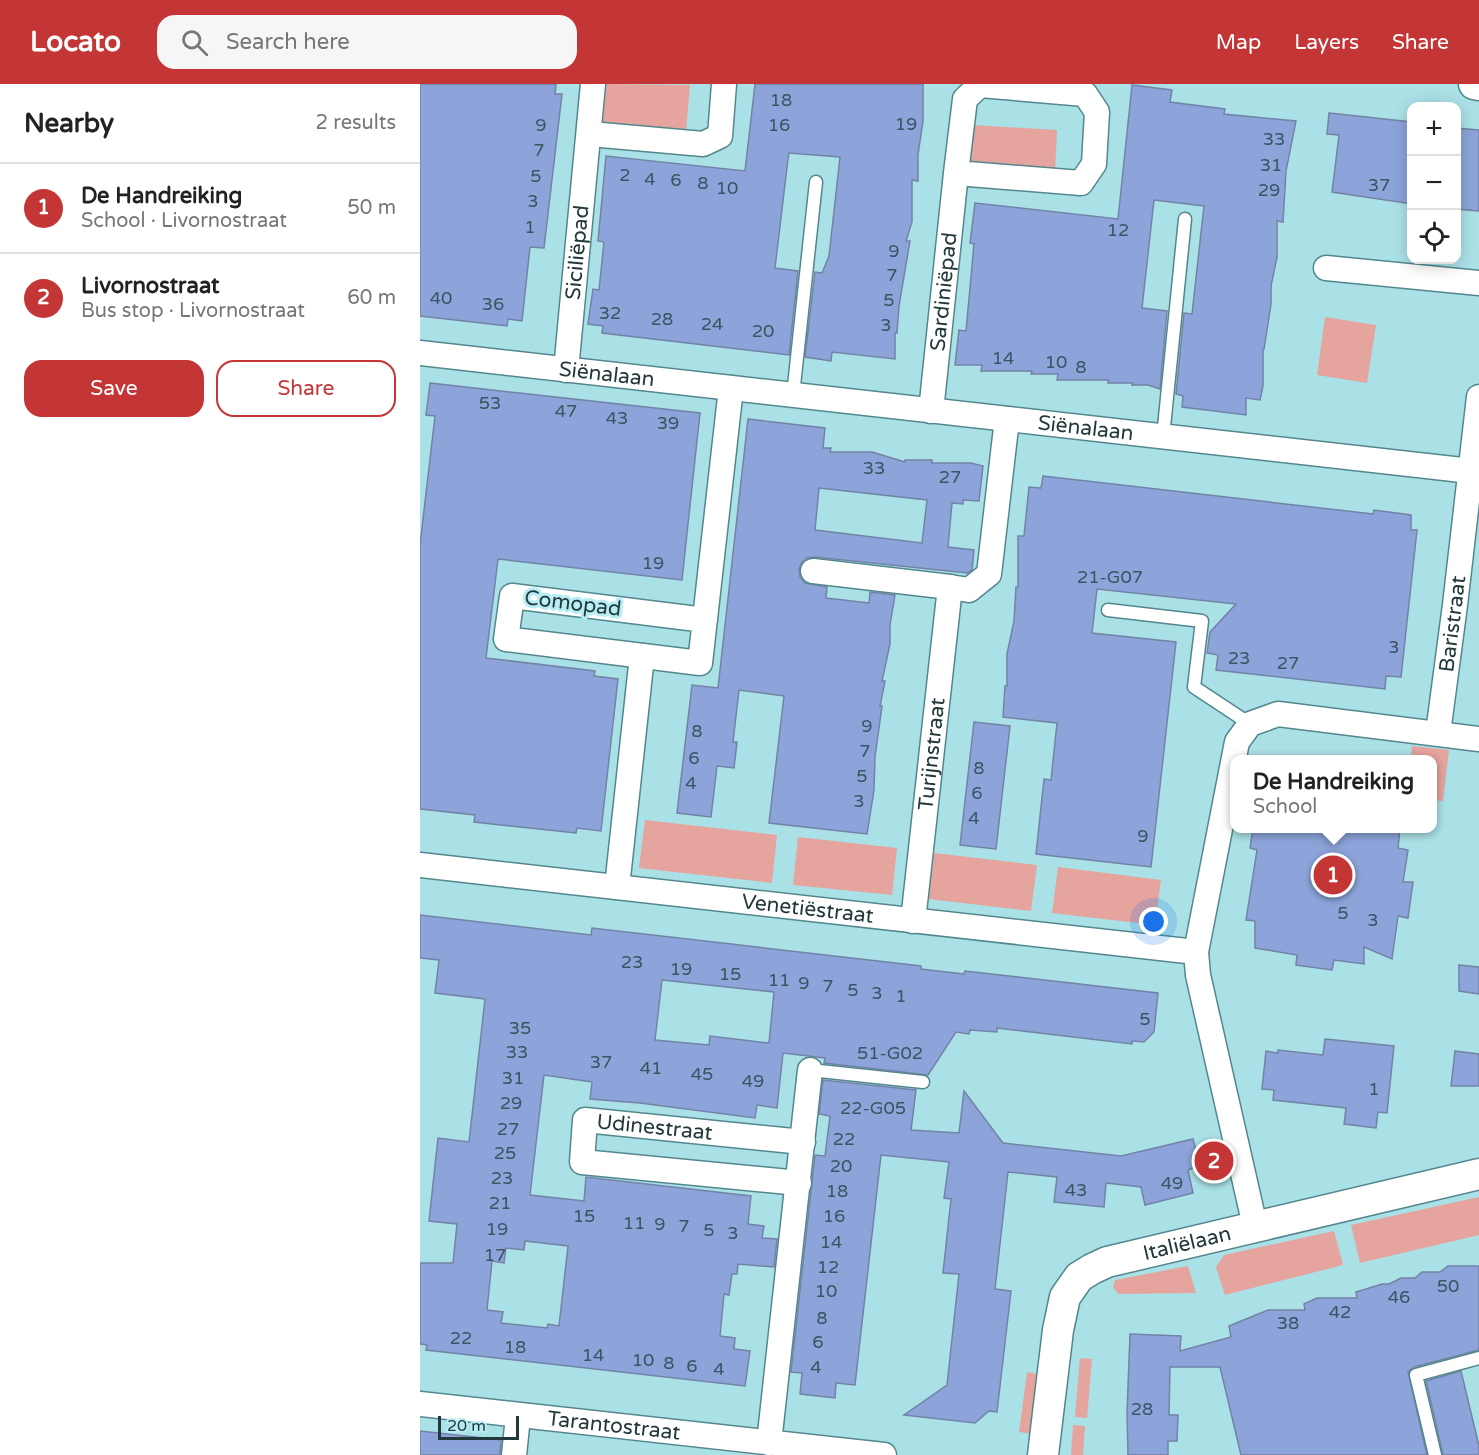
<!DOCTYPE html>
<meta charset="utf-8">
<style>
:root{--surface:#fff;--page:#f6f6f6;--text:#222;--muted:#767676;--line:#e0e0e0;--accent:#c43536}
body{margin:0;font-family:"Varela Round",sans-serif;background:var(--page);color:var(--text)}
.controls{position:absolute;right:18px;top:18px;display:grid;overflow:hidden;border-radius:12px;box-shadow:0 3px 15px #0003}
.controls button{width:54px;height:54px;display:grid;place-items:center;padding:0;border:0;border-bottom:2px solid var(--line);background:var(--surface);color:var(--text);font:30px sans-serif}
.scale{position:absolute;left:18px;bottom:15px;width:81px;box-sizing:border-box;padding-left:6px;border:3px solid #22383a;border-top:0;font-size:16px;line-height:21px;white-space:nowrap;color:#22383a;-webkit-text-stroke:4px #b7eef5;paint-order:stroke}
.you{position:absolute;left:734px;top:838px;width:21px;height:21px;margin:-15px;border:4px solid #fff;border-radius:50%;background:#1a73e8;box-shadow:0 0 0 9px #1a73e833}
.badge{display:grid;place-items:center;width:39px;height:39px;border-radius:50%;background:var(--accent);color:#fff;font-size:20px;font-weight:700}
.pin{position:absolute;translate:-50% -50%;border:3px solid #fff;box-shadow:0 2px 6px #0006}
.popup{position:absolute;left:810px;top:671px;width:207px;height:78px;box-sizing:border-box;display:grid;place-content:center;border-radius:12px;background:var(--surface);filter:drop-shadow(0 2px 4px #0005);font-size:20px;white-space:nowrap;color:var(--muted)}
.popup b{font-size:22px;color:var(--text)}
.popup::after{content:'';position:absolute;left:50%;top:100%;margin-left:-12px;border:12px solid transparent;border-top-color:var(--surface)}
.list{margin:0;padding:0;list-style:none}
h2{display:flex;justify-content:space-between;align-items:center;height:78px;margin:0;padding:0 24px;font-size:26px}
h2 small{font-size:20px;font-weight:400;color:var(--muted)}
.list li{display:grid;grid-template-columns:39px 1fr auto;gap:18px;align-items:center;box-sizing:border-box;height:90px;padding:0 24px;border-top:2px solid var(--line)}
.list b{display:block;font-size:22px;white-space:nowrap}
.list p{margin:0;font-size:20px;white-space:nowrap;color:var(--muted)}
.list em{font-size:20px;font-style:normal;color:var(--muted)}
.actions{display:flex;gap:12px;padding:18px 24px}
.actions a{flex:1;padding:14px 0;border:2px solid var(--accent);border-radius:18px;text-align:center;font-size:21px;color:var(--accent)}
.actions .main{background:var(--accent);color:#fff}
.icon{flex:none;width:33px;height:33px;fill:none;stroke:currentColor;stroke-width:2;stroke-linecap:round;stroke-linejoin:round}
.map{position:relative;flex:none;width:1059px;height:1371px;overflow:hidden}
header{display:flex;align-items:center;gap:36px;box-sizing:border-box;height:84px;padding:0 30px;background:var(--accent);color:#fff}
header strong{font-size:28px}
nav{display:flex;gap:33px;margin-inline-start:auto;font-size:21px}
.search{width:420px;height:54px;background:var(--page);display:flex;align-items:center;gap:15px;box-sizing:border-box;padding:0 21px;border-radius:18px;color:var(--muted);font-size:22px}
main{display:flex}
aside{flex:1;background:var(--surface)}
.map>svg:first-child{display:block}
.green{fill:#e5a49e}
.building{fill:#8ca4d9;stroke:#7383a6;stroke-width:1.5;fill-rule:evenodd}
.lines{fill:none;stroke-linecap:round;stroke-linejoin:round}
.service-casing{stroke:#53878d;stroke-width:15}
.minor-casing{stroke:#53878d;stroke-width:27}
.tertiary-casing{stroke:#53878d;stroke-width:33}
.service{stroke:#fff;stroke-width:12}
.minor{stroke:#fff;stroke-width:24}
.tertiary{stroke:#fff;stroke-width:30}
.labels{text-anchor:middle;stroke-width:6;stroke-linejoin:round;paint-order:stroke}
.number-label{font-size:18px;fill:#3c5362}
.street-label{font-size:21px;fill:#22383a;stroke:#b7eef5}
</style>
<header>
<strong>Locato</strong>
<div class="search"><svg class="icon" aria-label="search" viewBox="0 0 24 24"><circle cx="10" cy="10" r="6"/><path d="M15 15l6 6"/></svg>Search here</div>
<nav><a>Map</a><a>Layers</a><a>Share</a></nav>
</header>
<main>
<aside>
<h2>Nearby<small>2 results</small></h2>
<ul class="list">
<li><span class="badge">1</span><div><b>De Handreiking</b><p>School · Livornostraat</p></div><em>50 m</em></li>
<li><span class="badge">2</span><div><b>Livornostraat</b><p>Bus stop · Livornostraat</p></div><em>60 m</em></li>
</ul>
<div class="actions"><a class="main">Save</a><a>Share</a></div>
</aside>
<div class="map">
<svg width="1059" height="1371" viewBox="0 0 1059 1371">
<rect width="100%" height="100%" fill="#aae1e7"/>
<g class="green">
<polygon points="184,0 270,1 266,49 182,42"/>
<polygon points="552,41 637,46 635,89 550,84"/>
<polygon points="905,233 956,241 947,299 897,291"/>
<polygon points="992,662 1029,666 1023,717 1012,716 1012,676 991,675"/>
<polygon points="225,736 357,751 352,799 219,784"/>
<polygon points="378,753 477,764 472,811 373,801"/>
<polygon points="514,769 617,781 611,827 508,815"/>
<polygon points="638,783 741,796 735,841 632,829"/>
<polygon points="1059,1113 1059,1151 940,1179 931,1141"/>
<polygon points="914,1147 923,1181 805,1211 796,1183 804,1171"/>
<polygon points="768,1182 776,1209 698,1210 693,1203 695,1196"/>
<polygon points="660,1274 672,1275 667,1334 655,1333"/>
<polygon points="607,1288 621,1291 613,1350 599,1348"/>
<polygon points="653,1341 665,1342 663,1371 651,1371"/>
</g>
<g class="building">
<polygon points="0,0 136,0 135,10 142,10 124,164 110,163 102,237 88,235 87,242 0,232"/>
<polygon points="335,0 503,0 503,37 498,71 498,97 492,96 492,138 486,157 490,157 479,222 477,249 475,249 475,275 412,268 411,277 385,273 395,188 402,189 409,172 420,73 369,69 368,75 355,184 378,187 369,271 182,249 183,242 168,240 173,205 179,206 184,158 178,157 186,72 325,87"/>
<polygon points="712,1 752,6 750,18 805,25 804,30 876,37 866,87 863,138 857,137 857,173 851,202 851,220 844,265 843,265 843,302 840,316 826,314 826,331 762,323 763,312 756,310 764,229 772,230 784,122 734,116 722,224 747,227 740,305 728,301 712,301 713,299 688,299 688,296 637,296 638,290 611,290 612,287 561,287 562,281 535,281 539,246 546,247 554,160 550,159 555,119 698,135"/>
<polygon points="909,29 992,38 992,120 912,108 919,51 907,50"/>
<polygon points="1036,44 1059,46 1059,127 1036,125"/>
<polygon points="10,299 280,329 262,496 78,475 66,574 175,587 174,592 198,595 181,747 157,744 156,749 54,738 55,731 0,725 0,461 15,332 6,331"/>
<path d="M328,335l77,9 -2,20h8l-1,4h42l33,10v-2h27v3h39l12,3 -4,35 -16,-1v4l-11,-1 -4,44 26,3 -2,20 -5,3 -152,-16 -8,1 -5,4 -3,7 1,8 5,6 22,4 -1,11 43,5 1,-11 25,3 -5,30v19l-8,37h3l-5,25h2l-7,51 -1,33 -7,44 -98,-11 15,-127 -45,-6 -6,52h4l-3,26 -17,-2 -6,51 -34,-4 15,-128 26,3zM399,404l108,12 -5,43 -107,-13z"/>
<polygon points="623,392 953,430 954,426 991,431 991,446 997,446 981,593 966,592 965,605 796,586 798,571 787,569 790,548 816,520 677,505 672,549 756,558 731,783 616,770 624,695 631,696 637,639 583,633 585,602 587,602 587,570 594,537 596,503 598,503 598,452 604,452 609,403 621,404"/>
<polygon points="554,638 590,642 576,765 540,761"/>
<polygon points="833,744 980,744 978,764 988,766 983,798 993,798 988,834 978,832 972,875 944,863 944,880 914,876 912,886 876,881 877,871 835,864 835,837 826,836 837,766 830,764"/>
<path d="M0,831l171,20 1,-7 329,38v3l43,5 1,-3 193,22 -4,39 -10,10 -12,-1v3l-135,-16v4l-27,-2 -1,4 -13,-2 -28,43 -104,-12 1,-5 -42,-5 -6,55 -20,-3 -2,13 -115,-15 -50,-4 2,-17 -48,-7 -14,120 54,6 2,-24 165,19 -3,28 16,2 -2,12 15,1 -3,28 -36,-3 -1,10h-5l-3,21 -5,-1 -4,42 15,2 -1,11 16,2 -5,35 -319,-36 1,-5 -7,-1v-81h33l4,-39 -28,-3 9,-83 31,4 16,-143 -50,-6 4,-33 -19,-2zM242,896l112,12 -5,51 -59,-7 -1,9 -54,-5zM105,1157l43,5 -9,80 -11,-2 -1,4 -46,-5 2,-11 -16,-2 5,-49 12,2 2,-15 18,2z"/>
<polygon points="1039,881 1059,883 1059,910 1039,907"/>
<polygon points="905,955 974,962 967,1029 958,1028 956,1044 924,1040 926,1024 853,1016 854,1006 842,1005 846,967 858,969 858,966 903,971"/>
<polygon points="1035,967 1059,970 1059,1002 1031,1002"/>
<polygon points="403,996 496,1006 491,1046 539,1049 544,1007 583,1059 701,1072 773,1055 780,1082 768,1086 773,1109 725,1121 721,1103 686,1099 684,1123 634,1118 637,1093 588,1088 575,1205 591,1207 577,1328 569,1327 555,1339 484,1331 527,1301 539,1190 523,1189 531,1115 524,1114 529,1078 461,1071 435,1301 416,1299 415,1314 380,1310 382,1289 371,1288 395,1071 405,1072 410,1032 399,1030"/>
<polygon points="1028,1182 1059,1182 1059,1266 994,1283 988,1288 1007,1371 821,1371 800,1283 750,1283 749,1331 758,1331 757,1357 748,1357 748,1371 708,1371 707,1329 710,1250 761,1252 760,1267 811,1253 809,1242 848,1226 885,1226 884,1220 897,1214 937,1214 936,1208 962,1200 969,1200 981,1194 995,1194 1002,1188 1020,1188"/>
<polygon points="1041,1287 1059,1362 1059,1371 1023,1371 1006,1297"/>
<polygon points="0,1347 81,1356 80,1371 0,1371"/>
</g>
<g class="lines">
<defs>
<g id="service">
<polyline points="373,311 396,98"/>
<polyline points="743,353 765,135"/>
<polyline points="688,526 782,537 774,603 830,640"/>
<polyline points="390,986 503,998"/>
<polyline points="1015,1371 996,1291 1059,1274"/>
</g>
<g id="minor">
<polyline points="170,50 283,60 300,52 304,0"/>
<polyline points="906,184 1059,199"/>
<path id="s1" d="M0,269l1051,118"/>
<path id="s2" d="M146,286l27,-286"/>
<path id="s3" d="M511,327l25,-238 125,10 13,-19 3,-52 -12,-18 -105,-9 -15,14 -9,74"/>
<polyline points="393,487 530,503"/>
<polyline points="285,536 92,512 86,555 280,579 311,304"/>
<path id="s4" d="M1018,649l17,-128 24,-208"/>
<path id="s5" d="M0,781l776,87"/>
<polyline points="197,803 222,572"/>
<path id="s6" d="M493,837l37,-334 19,3 20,-16 18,-155"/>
<path id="s7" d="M379,1099l-217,-21 3,-42 218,22"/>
<polyline points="835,1142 778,891 776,868 817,658 830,640 858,630 1059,655"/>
<path id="s8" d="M0,1320l464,51"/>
<polyline points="349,1359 390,986"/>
<polyline points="94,1371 98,1333"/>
</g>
<g id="tertiary">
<polyline points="1054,0 1059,1"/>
<path id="s9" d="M623,1371l15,-125 7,-33 14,-20 13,-8 15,-7 372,-88"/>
</g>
</defs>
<use href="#service" class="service-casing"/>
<use href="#minor" class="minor-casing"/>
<use href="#tertiary" class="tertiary-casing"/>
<use href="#service" class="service"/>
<use href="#minor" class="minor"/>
<use href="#tertiary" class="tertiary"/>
</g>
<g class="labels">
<g class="number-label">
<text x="361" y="22">18</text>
<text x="486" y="46">19</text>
<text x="121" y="47">9</text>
<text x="359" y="47">16</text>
<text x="854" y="61">33</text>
<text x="119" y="72">7</text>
<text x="851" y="87">31</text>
<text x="205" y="97">2</text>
<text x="116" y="98">5</text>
<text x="230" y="101">4</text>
<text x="256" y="102">6</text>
<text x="283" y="105">8</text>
<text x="959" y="107">37</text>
<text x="307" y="110">10</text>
<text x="849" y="112">29</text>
<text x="113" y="123">3</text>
<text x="110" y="149">1</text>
<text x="698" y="152">12</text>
<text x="474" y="173">9</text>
<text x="472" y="197">7</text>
<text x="21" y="220">40</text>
<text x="469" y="222">5</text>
<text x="73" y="226">36</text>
<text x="190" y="235">32</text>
<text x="242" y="241">28</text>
<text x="292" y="246">24</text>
<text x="466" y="247">3</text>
<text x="343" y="253">20</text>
<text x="583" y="280">14</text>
<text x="636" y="284">10</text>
<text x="661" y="289">8</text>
<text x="70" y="325">53</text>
<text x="146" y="333">47</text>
<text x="197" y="340">43</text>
<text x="248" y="345">39</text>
<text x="454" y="390">33</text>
<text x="530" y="399">27</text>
<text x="233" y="485">19</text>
<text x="690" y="499">21-G07</text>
<text x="974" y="569">3</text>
<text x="819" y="580">23</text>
<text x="868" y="585">27</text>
<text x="447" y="648">9</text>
<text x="277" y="653">8</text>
<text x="445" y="673">7</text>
<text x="274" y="680">6</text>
<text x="559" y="690">8</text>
<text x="442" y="698">5</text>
<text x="271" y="705">4</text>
<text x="557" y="715">6</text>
<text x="439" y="723">3</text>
<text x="554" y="740">4</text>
<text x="723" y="758">9</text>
<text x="923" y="835">5</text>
<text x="953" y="842">3</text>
<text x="212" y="884">23</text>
<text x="261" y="891">19</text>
<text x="310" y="896">15</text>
<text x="359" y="902">11</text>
<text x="384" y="905">9</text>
<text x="408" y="908">7</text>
<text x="433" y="912">5</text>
<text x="457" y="915">3</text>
<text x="481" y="918">1</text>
<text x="725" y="941">5</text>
<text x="100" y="950">35</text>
<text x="97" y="974">33</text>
<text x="470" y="975">51-G02</text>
<text x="181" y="984">37</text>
<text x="231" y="990">41</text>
<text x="282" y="996">45</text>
<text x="93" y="1000">31</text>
<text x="333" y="1003">49</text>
<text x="954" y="1011">1</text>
<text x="91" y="1025">29</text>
<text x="453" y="1030">22-G05</text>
<text x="88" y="1051">27</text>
<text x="424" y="1061">22</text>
<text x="85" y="1075">25</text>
<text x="421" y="1088">20</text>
<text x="82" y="1100">23</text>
<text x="752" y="1105">49</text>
<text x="656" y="1112">43</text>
<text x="417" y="1113">18</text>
<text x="80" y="1125">21</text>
<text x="164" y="1138">15</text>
<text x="414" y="1138">16</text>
<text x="214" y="1145">11</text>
<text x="240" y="1146">9</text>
<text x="264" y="1148">7</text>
<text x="77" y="1151">19</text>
<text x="289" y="1152">5</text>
<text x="313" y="1155">3</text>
<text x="411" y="1164">14</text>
<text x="75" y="1177">17</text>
<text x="408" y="1189">12</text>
<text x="1028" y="1208">50</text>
<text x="406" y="1213">10</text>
<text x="979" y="1219">46</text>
<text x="920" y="1234">42</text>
<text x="402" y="1240">8</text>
<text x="868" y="1245">38</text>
<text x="41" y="1260">22</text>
<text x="398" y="1264">6</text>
<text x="95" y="1269">18</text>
<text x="173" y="1277">14</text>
<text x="223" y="1282">10</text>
<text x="249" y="1285">8</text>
<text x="272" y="1288">6</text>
<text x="396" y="1289">4</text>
<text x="299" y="1291">4</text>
<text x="722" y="1331">28</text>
</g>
<g class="street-label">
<text dy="7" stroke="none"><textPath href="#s2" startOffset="118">Siciliëpad</textPath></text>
<text dy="7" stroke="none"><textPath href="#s3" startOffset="120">Sardiniëpad</textPath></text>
<text dy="7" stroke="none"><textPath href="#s1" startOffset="188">Siënalaan</textPath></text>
<text dy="7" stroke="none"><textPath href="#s1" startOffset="670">Siënalaan</textPath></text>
<text transform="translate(153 519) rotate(7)" y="7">Comopad</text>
<text dy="7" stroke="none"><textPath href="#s4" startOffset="110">Baristraat</textPath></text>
<text dy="7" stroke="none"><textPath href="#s6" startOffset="168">Turijnstraat</textPath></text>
<text dy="7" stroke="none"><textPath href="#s5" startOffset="390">Venetiëstraat</textPath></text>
<text dy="7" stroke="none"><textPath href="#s7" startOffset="330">Udinestraat</textPath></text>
<text dy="7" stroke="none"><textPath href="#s9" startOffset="298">Italiëlaan</textPath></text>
<text dy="7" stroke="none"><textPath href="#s8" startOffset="195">Tarantostraat</textPath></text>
</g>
</g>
</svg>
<div class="controls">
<button>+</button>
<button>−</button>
<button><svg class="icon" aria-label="locate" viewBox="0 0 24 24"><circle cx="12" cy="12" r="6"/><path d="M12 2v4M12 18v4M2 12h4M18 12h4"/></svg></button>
</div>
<div class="scale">20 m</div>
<div class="you"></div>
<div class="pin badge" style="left:913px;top:791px">1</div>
<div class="popup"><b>De Handreiking</b>School</div>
<div class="pin badge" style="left:794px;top:1077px">2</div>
</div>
</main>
